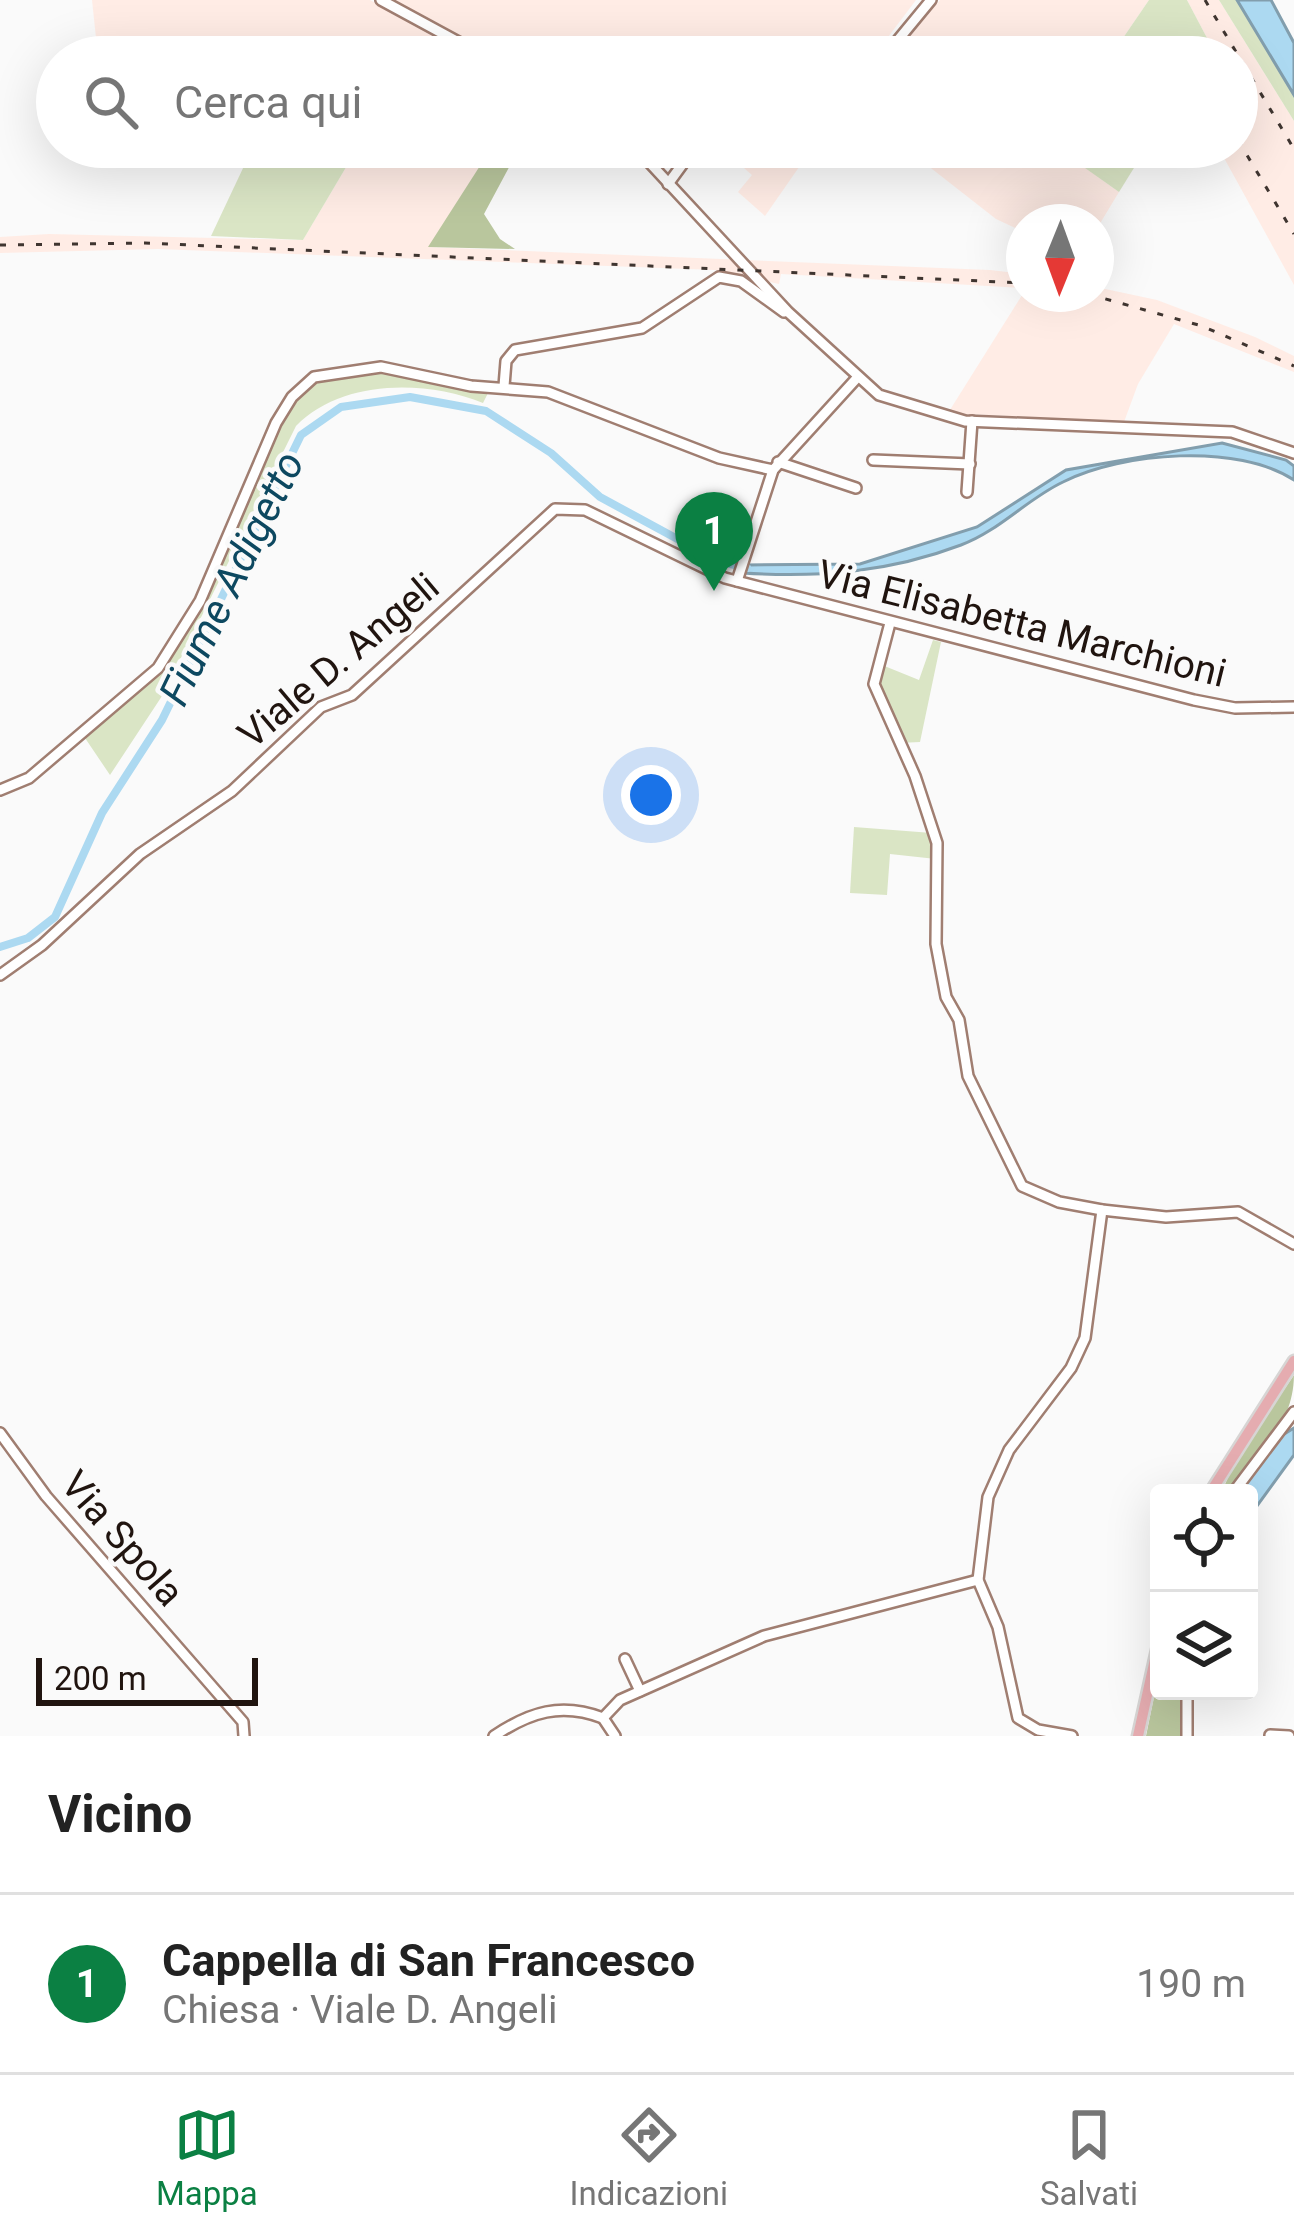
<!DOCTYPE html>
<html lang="it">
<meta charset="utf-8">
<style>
:root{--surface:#fff;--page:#f2f2f2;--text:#222;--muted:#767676;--line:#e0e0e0;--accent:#0b8043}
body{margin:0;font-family:Roboto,sans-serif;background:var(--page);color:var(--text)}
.controls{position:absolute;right:36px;bottom:36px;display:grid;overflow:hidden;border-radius:12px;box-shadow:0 12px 48px #0002}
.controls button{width:108px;height:108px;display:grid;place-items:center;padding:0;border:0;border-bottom:3px solid var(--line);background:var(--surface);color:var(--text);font:60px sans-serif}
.compass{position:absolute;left:1006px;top:204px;width:108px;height:108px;border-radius:50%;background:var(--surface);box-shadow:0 12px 48px #0002;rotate:181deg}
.scale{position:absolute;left:36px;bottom:30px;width:222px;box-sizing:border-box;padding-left:12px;border:6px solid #20140f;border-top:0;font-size:33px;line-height:42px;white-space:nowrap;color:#20140f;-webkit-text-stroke:9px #fafafa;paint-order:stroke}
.you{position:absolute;left:651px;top:795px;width:42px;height:42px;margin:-30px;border:9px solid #fff;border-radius:50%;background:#1a73e8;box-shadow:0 0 0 18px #1a73e833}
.badge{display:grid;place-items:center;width:78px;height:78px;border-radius:50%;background:var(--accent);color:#fff;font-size:39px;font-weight:700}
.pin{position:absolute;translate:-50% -99px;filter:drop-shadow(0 3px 6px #0008)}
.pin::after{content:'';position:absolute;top:63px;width:42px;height:36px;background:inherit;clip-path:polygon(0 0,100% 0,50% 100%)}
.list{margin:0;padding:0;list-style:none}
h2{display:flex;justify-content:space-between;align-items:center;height:156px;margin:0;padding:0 48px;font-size:51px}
h2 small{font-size:39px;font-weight:400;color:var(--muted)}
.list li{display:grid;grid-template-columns:78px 1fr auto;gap:36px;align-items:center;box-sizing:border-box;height:180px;padding:0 48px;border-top:3px solid var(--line)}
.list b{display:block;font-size:45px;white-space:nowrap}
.list p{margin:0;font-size:39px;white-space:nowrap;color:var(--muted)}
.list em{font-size:39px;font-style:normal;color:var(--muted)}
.icon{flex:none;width:66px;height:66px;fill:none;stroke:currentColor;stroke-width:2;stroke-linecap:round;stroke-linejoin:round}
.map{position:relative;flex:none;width:1294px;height:1736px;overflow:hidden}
.search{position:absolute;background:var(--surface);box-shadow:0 12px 48px #0002;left:36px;right:36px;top:36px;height:132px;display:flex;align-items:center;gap:30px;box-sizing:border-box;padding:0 42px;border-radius:66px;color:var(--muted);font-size:45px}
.sheet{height:336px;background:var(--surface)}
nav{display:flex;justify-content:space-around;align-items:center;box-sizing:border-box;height:168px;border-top:3px solid var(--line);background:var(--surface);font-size:33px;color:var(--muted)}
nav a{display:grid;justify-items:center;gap:6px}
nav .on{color:var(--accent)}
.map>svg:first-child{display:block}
.built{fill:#ffece5}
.green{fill:#dae5c5}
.forest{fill:#b9c69d}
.water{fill:#acd9f1;stroke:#829ead;stroke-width:3}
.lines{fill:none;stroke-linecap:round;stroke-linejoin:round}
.canal{stroke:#acd9f1;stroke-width:8}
.minor-casing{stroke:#a07e71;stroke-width:14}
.major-casing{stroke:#d7d5d4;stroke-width:15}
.minor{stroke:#fff;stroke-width:9}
.major{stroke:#e5acb0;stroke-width:10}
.rail{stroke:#3f3530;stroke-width:3;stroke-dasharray:6 12;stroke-linecap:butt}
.labels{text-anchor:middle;stroke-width:9;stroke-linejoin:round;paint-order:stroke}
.street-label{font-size:39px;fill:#20140f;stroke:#fafafa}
.water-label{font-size:42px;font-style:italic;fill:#0d4860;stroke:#fafafa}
</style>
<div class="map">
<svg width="1294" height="1736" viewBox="0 0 1294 1736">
<rect width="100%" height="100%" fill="#fafafa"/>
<g class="built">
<polygon points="92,0 370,0 473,57 98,57"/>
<polygon points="393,0 916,0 873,57 496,57"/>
<polygon points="940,0 1149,0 1110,57 892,57"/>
<polygon points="1187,0 1219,0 1294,121 1294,285 1218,147 1237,147 1237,57 1217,57"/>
<polygon points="358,147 492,147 429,247 990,270 1024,274 1024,288 781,274 779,284 715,270 158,249 0,253 0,237 49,234 303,240"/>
<polygon points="747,147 813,147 765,216 738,192 752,175 737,162"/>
<polygon points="904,147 1063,147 1062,151 1119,192 1096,230 1096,222 1024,222 1024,232 996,219"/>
<polygon points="1096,287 1157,300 1255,337 1294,356 1294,372 1174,324 1138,384 1124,422 948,413 1024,292 1096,294"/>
</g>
<g class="green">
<polygon points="1149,0 1187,0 1217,57 1110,57"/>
<polygon points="1219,0 1237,0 1294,95 1294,121"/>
<polygon points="253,147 358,147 303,240 211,236"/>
<polygon points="1063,147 1147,147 1119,192 1061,151"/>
<path d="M383,371l107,18 -7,14c-57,-23 -141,-24 -187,23l-134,270 -52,79 -25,-37c113,-90 136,-217 206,-336l21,-22z"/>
<polygon points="933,640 941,642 920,742 899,743 880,701 882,665 919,680"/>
<polygon points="854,827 932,833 936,859 890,854 887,895 850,893"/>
</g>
<g class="forest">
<polygon points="492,147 520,147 484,214 500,239 515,249 428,247"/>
<path d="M1294,1375c-1,57 -39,70 -65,118h-8l15,-33z"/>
<polygon points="1159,1672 1159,1691 1182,1691 1182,1736 1146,1736"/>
</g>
<g class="water">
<polygon points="1237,0 1271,0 1294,43 1294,95"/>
<path d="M1222,443l64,17 8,6v14c-56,-37 -171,-28 -231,2 -36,17 -64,49 -102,63 -71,27 -142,33 -218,28l3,-8 114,-1 117,-37 89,-57z"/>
<polygon points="1294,1428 1294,1455 1249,1517 1249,1493 1238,1493 1281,1436"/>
</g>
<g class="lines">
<polyline class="canal" points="0,947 28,938 55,917 102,813 162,720 301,435 341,407 410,397 486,411 551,453 600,497 718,561 747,568"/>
<defs>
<g id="minor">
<polyline points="381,0 486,57"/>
<polyline points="884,57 931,0"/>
<polyline points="635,147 788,312 879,395 965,421 1232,432 1294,453"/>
<polyline points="668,184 695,147"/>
<polyline points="504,386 506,361 515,350 642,328 719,277 741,281 784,312"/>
<polyline points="873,460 970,464"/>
<polyline points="778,462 856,488"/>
<polyline points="967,492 972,421"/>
<polyline points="737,581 773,470 856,379"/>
<polyline points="890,623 874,684 915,776 937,843 936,944 946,997 959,1020 968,1076 1022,1186 1059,1202 1102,1210 1166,1217 1238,1212 1294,1244"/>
<polyline points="0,790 29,778 158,668 200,601 276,423 292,397 314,377 381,367 471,386 548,392 719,458 773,470"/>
<polyline points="0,975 42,945 140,854 232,791 321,707 352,695 555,509 585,510 725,578 1194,700 1235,708 1294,707"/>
<polyline points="0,1433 46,1496 243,1722 244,1736"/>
<polyline points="1233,1493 1294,1412"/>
<polyline points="625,1659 640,1691"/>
<polyline points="1187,1691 1187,1736"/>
<polyline points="603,1718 620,1700 764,1636 978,1580"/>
<polyline points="603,1718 615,1736"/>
<polyline points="1270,1735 1289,1736"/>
<path d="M494,1736c36,-24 67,-34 109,-18"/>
<polyline points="1072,1736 1038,1730 1018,1718 998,1627 978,1580 988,1497 1009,1450 1071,1368 1085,1338 1102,1210"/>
</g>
<g id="major">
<polyline points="1210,1493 1294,1361"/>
<polyline points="1138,1736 1159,1641"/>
</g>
</defs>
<use href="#minor" class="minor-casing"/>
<use href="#major" class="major-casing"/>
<use href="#minor" class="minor"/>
<use href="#major" class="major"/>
<g class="rail">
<polyline points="1205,0 1294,149"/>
<polyline points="1238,140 1294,234"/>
<polyline points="0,245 145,243 1024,283"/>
<polyline points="1088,294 1202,326 1294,366"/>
</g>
</g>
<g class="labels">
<g class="street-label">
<text transform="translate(1022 623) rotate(14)" y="14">Via Elisabetta Marchioni</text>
<text transform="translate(338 660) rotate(-40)" y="14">Viale D. Angeli</text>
<text transform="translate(123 1538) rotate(49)" y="14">Via Spola</text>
</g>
<g class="water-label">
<text transform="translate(231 578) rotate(-64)" y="15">Fiume Adigetto</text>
</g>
</g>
</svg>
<div class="controls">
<button><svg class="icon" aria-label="locate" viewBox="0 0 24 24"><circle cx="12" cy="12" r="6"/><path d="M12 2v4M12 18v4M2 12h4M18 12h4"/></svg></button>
<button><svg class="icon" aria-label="layers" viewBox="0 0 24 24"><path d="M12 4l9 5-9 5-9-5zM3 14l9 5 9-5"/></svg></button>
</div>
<svg class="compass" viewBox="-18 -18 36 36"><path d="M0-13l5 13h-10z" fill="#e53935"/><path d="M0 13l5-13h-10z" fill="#767676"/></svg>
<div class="scale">200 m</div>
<div class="you"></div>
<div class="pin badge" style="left:714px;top:591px">1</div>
<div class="search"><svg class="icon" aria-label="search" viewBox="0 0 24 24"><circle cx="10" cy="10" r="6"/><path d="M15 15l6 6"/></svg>Cerca qui</div>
</div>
<section class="sheet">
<h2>Vicino<small></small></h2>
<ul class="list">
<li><span class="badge">1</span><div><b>Cappella di San Francesco</b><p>Chiesa · Viale D. Angeli</p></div><em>190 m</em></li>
</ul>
</section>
<nav>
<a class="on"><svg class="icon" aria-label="map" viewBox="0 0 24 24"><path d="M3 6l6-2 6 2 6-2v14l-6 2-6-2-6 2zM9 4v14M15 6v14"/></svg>Mappa</a>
<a><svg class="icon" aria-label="directions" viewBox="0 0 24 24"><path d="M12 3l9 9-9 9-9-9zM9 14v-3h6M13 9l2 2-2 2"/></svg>Indicazioni</a>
<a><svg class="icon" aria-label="saved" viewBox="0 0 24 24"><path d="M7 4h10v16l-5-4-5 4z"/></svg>Salvati</a>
</nav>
